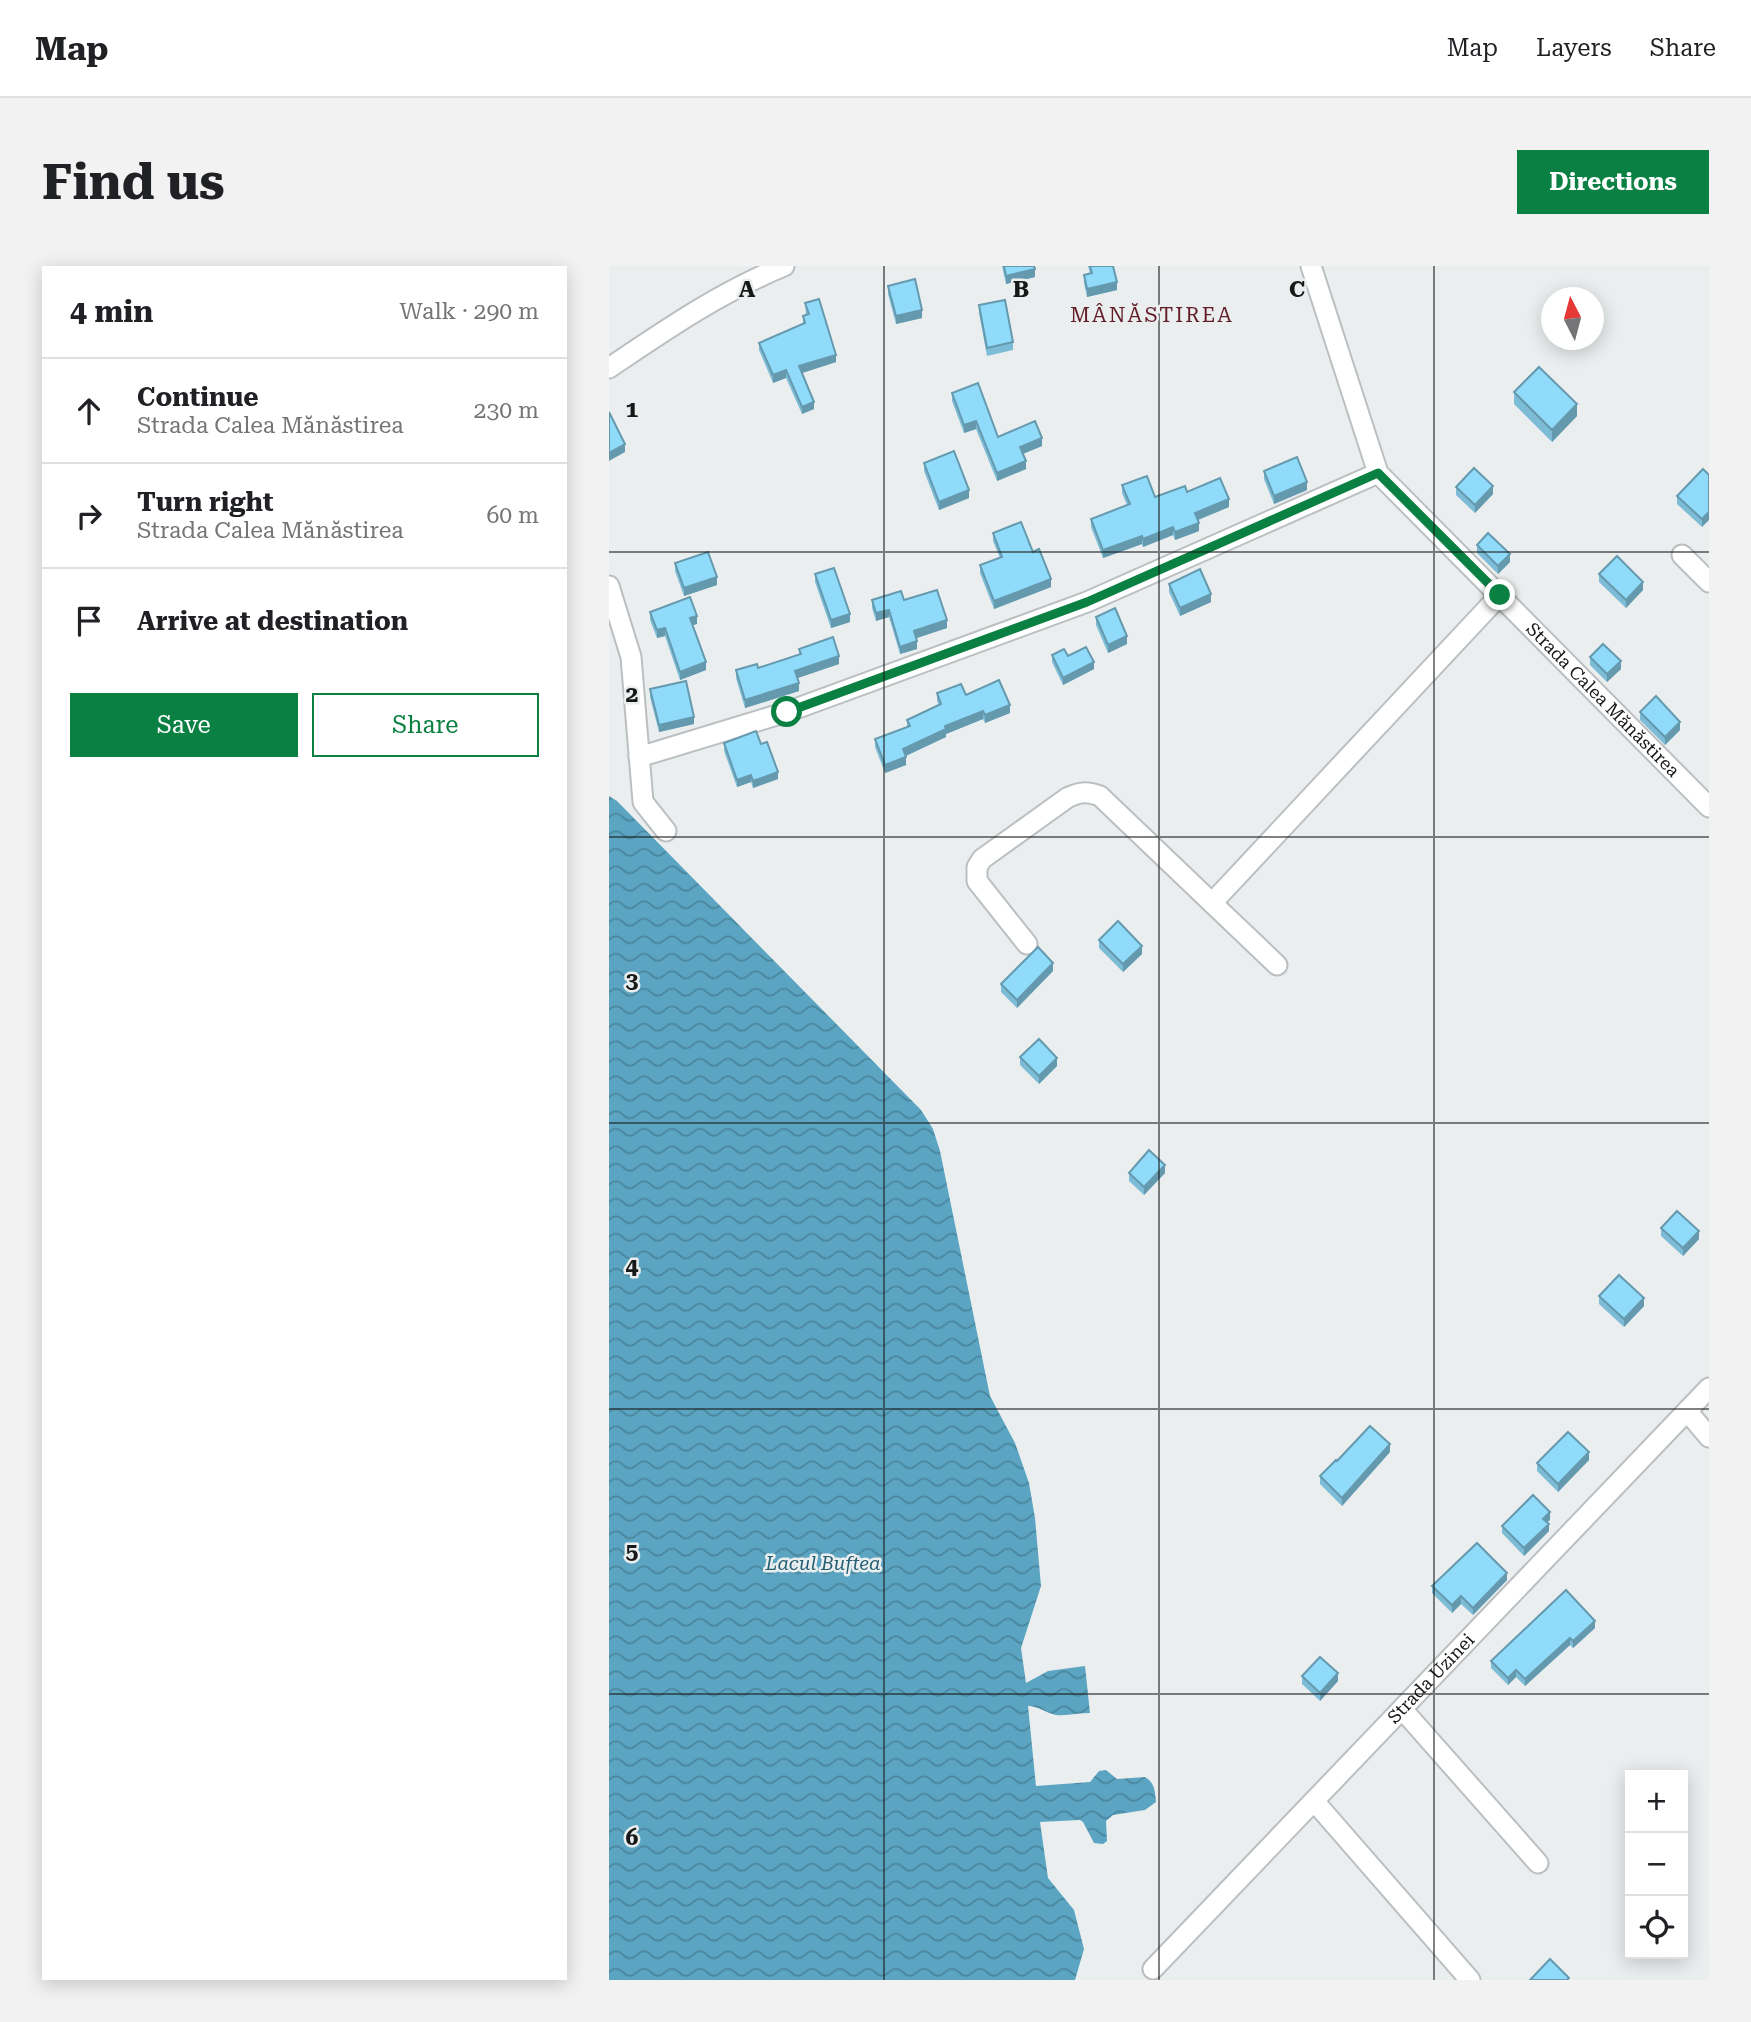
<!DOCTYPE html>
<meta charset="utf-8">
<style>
:root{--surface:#fff;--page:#f2f2f2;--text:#202124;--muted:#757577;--line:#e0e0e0;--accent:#0b8043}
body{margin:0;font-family:"Roboto Serif",serif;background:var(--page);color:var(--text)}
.controls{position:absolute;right:21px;bottom:21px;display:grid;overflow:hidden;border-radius:0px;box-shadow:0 4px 18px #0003}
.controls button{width:63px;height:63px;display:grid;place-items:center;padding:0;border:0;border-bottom:2px solid var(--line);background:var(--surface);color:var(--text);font:35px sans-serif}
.compass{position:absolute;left:932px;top:21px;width:63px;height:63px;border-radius:50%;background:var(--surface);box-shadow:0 4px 18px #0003;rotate:354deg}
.stop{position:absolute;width:21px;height:21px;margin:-16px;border:5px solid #0b8043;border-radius:50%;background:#fff}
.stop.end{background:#0b8043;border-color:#fff;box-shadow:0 2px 7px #0008}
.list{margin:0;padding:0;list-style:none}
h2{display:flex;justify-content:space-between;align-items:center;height:91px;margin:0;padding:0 28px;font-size:30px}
h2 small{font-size:23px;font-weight:400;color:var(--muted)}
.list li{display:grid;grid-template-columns:46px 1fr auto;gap:21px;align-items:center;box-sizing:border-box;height:105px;padding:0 28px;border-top:2px solid var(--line)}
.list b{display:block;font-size:26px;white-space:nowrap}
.list p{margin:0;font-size:23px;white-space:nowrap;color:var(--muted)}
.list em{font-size:23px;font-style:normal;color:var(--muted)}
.actions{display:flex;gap:14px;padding:21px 28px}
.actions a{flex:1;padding:16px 0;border:2px solid var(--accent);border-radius:0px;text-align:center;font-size:24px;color:var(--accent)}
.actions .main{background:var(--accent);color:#fff}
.icon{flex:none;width:38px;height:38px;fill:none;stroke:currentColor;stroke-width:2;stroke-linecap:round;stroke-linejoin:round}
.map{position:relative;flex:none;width:1100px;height:1714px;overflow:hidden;border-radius:0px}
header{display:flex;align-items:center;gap:42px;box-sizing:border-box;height:98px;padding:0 35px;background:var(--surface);border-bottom:2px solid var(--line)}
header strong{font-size:33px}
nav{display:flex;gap:38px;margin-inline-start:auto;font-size:24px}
.intro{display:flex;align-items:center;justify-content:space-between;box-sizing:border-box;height:168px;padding:0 42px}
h1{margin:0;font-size:49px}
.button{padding:18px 32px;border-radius:0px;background:var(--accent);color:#fff;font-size:24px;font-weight:700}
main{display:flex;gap:42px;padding:0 42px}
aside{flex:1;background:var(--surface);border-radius:0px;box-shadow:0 4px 18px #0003}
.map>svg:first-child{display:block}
.water{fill:url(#water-waves)}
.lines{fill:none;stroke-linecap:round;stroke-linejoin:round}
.minor-casing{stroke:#bcbfc1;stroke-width:23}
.minor{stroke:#fff;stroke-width:19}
.wall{fill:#7cbcd6}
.shaded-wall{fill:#6599ae}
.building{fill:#90dbf9;stroke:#6599ae;stroke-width:2}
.route{stroke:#0b8043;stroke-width:9}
.grid{fill:none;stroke:#171919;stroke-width:2;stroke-opacity:0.55}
.labels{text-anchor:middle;stroke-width:5;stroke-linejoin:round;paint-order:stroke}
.street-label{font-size:18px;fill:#171919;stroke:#eaeeef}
.water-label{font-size:19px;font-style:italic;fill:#245f74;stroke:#eaeeef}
.quarter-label{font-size:21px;letter-spacing:2px;fill:#621c26;stroke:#eaeeef}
.grid-label{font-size:23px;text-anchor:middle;font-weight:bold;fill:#171919;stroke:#eaeeef;stroke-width:5;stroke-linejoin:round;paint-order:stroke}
</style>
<header>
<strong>Map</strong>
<nav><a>Map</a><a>Layers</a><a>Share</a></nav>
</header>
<div class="intro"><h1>Find us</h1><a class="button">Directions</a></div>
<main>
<aside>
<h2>4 min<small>Walk · 290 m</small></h2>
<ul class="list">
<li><svg class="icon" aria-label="ahead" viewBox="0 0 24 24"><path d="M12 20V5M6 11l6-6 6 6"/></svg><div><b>Continue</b><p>Strada Calea Mănăstirea</p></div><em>230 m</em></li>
<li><svg class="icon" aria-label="right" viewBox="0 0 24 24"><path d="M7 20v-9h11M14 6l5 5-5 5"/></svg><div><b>Turn right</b><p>Strada Calea Mănăstirea</p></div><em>60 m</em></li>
<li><svg class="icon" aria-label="arrive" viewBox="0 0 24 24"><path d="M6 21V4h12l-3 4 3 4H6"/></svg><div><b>Arrive at destination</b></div></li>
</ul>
<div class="actions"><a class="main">Save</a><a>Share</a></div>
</aside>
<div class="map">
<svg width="1100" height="1714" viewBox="0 0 1100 1714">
<defs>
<pattern id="water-waves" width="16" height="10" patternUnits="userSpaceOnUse" patternTransform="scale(1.75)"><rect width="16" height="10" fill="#5ba5c2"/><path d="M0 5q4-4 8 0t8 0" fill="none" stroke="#4a869d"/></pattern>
</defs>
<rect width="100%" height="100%" fill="#eaeeef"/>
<path class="water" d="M0,530l8,5 304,309 12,19 7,22 50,245 25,47 14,40 6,35 6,68 -20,62 5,35 22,-12 37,-5 5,47c-11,0 -23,3 -34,2 -10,-2 -18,-9 -28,-9l8,80 54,-4 9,-11 7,-1 11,9 28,-2c10,6 10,14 11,25l-11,8 -32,5 -7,6 1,20 -4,3 -9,-1 -11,-21 -3,-2 -40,2 8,56 26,32 10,39 -9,31h-466z"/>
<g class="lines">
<defs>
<g id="minor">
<path id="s1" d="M702,0l67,207 331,334"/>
<path d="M0,102c58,-39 110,-75 175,-102"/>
<polyline points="1073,289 1100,316"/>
<polyline points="0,320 22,391 34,536 57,565"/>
<polyline points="30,491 178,446 478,336 769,207"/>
<polyline points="603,637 668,699"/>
<path d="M418,678l-50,-63v-14l5,-8 85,-61c12,-6 20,-7 33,-2l112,107 288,-308"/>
<polyline points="1078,1145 1100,1171"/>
<polyline points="793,1443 929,1597"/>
<polyline points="705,1535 861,1714"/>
<path id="s2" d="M544,1703l556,-581"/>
</g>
</defs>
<use href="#minor" class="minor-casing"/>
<use href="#minor" class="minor"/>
</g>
<g class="wall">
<polygon points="393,0 425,0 426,11 397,18"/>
<polygon points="479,0 504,0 508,24 478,31 475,17 475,9 481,8"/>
<polygon points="279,20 313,52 287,58 279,28"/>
<polygon points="196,37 227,96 193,107 205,143 193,148 177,112 164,117 150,84 150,77 194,58 194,50 197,49"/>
<polygon points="370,39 404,76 404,84 378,90 370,47"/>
<polygon points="905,126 968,150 943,176 905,138"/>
<polygon points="343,127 389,171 433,180 414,188 417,203 388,215 367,163 355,167 343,135"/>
<polygon points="315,197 360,232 330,244 315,205"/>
<polygon points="1094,203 1093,261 1068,238 1068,230"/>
<polygon points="655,205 698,224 665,238 655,213"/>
<polygon points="513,219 546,231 578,226 620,241 589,254 590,265 566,274 564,269 534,281 533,278 494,292 482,261 482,253 518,239 513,227"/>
<polygon points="847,221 884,228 866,247 847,229"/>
<polygon points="384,267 424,286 442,321 385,343 371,307 371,299 391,292 384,275"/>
<polygon points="868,279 901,296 889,308 868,287"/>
<polygon points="66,297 108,319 75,330 66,305"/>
<polygon points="206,308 241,356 222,362 206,316"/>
<polygon points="990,308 1034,324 1017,342 990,316"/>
<polygon points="560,318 602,336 571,350 560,326"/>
<polygon points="263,334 295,334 338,362 307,372 308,383 291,388 280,351 267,355 263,342"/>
<polygon points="41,346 88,358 84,359 97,404 71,414 56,370 48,372 41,354"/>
<polygon points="487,351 518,378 499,387 487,359"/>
<polygon points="190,383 230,398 188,412 190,425 136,442 127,412 127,404 149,402 190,388"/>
<polygon points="443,389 459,390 485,403 454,419 443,396"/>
<polygon points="981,391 1012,403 998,416 981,399"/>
<polygon points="41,423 85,458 50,466 41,431"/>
<polygon points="328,427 357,429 401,447 376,457 374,453 337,468 337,471 297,490 297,499 276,507 266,481 266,473 298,461 298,454 330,439 328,435"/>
<polygon points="1031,446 1071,464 1056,479 1031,454"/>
<polygon points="115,477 152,478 169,513 144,522 142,516 128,521 115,485"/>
<polygon points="490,674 533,688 514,706 490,682"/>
<polygon points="444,705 408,742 392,726 392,718"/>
<polygon points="411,791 448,800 430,818 411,799"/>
<polygon points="520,907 556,907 535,929 520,915"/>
<polygon points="1052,962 1090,973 1074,990 1052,970"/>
<polygon points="990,1030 1035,1040 1015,1061 990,1038"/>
<polygon points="781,1186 733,1240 711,1218 711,1210"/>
<polygon points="980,1194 949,1226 928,1205 928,1197"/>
<polygon points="941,1254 938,1256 940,1265 915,1290 893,1267 893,1260"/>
<polygon points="898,1314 864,1349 852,1338 843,1347 823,1327 823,1320"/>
<polygon points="986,1362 964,1382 961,1379 916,1420 907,1411 899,1419 882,1402 882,1395"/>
<polygon points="693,1410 729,1415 711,1435 693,1418"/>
</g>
<g class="shaded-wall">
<polygon points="426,3 426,11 397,18 397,10"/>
<polygon points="508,16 508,24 478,31 478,23"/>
<polygon points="313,44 313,52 287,58 287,50"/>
<polygon points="227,89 227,96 190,108 190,100"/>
<polygon points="177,104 177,112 164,117 164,109"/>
<polygon points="205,136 205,143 193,148 193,141"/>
<polygon points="968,138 968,150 943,176 943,164"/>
<polygon points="367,155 367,163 355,167 355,159"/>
<polygon points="433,172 433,180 411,189 411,181"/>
<polygon points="16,178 16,186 0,195 0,187"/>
<polygon points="417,195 417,203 388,215 388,207"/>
<polygon points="698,216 698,224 665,238 665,230"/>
<polygon points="884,220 884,228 866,247 866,239"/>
<polygon points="360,224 360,232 330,244 330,236"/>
<polygon points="620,233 620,241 586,255 586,247"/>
<polygon points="1100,246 1100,254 1093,261 1093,253"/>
<polygon points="590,257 590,265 566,274 566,266"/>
<polygon points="564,261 564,269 534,281 534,273"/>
<polygon points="533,270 533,278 494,292 494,284"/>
<polygon points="901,288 901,296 889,308 889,300"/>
<polygon points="108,311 108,319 75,330 75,322"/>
<polygon points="442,313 442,321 385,343 385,335"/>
<polygon points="1034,316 1034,324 1017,342 1017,334"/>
<polygon points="602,328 602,336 571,350 571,342"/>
<polygon points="280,344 280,351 267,355 267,347"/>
<polygon points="241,348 241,356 222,362 222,354"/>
<polygon points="88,350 88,358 81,360 81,352"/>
<polygon points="338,354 338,362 305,373 305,365"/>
<polygon points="56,362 56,370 48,372 48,364"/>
<polygon points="518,370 518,378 499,387 499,379"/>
<polygon points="308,375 308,383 291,388 291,381"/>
<polygon points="230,390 230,398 186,413 186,405"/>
<polygon points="1012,395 1012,403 998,416 998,408"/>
<polygon points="97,396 97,404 71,414 71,406"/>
<polygon points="485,396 485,403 454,419 454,412"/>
<polygon points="190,417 190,425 136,442 136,434"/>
<polygon points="401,439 401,447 376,457 376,449"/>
<polygon points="374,445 374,453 337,468 337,471 294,491 294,483 336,460"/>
<polygon points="85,451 85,458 50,466 50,459"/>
<polygon points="1071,456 1071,464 1056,479 1056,471"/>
<polygon points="297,491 297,499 276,507 276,499"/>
<polygon points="169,506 169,513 144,522 144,515"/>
<polygon points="142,509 142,516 128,521 128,514"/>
<polygon points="533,680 533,688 514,706 514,698"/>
<polygon points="444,697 444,705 408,742 408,734"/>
<polygon points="448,792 448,800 430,818 430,810"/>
<polygon points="556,899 556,907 535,929 535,921"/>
<polygon points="1090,965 1090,973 1074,990 1074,982"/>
<polygon points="1035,1032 1035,1040 1015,1061 1015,1053"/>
<polygon points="781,1178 781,1186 733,1240 733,1232"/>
<polygon points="980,1186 980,1194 949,1226 949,1218"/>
<polygon points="941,1246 941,1254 934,1260 934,1253"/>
<polygon points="940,1258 940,1265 915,1290 915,1282"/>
<polygon points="898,1307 898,1314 864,1349 864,1342"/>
<polygon points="852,1330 852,1338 843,1347 843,1339"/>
<polygon points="986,1355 986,1362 964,1382 964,1375"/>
<polygon points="961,1372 961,1379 916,1420 916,1413"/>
<polygon points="907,1404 907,1411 899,1419 899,1412"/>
<polygon points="729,1407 729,1415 711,1435 711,1427"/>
</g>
<g class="building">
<polygon points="395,0 425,0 426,3 397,10"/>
<polygon points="481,0 504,0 508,16 478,23 475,9 483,7"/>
<polygon points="306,13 313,44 287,50 279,20"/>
<polygon points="210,33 227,89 190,100 205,136 193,141 177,104 164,109 150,77 196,57 194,50 200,48 196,37"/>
<polygon points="396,34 404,76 378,82 370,39"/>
<polygon points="930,101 968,138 943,164 905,126"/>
<polygon points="369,117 389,171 426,155 433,172 411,181 417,195 388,207 367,155 355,159 343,127"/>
<polygon points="0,146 16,178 0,187"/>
<polygon points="345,185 360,224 330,236 315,197"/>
<polygon points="688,191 698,216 665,230 655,205"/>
<polygon points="865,202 884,220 866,239 847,221"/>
<polygon points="1094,203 1100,209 1100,246 1093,253 1068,230"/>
<polygon points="538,210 546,231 576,220 578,226 611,212 620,233 586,247 590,257 566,266 564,261 534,273 533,270 494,284 482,253 521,238 513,219"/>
<polygon points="412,256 424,286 430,283 442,313 385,335 371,299 393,291 384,267"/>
<polygon points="879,267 901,288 889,300 868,279"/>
<polygon points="99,286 108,311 75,322 66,297"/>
<polygon points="1008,290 1034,316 1017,334 990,308"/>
<polygon points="225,302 241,348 222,354 206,308"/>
<polygon points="591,303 602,328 571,342 560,318"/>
<polygon points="328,324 338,354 305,365 308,375 291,381 280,344 267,347 263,334 292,325 295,334"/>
<polygon points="81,331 88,350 81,352 97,396 71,406 56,362 48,364 41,346"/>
<polygon points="506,342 518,370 499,379 487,351"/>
<polygon points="224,371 230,390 186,405 190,417 136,434 127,404 148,398 149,402 192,388 190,383"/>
<polygon points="994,378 1012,395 998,408 981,391"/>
<polygon points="477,381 485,396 454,412 443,389 455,383 459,390"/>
<polygon points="390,414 401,439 376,449 374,445 336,460 337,463 294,483 297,491 276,499 266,473 301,460 298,454 332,438 328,427 352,418 357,429"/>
<polygon points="77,415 85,451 50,459 41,423"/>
<polygon points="1047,430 1071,456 1056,471 1031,446"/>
<polygon points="147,465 152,478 158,476 169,506 144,515 142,509 128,514 115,477"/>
<polygon points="509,655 533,680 514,698 490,674"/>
<polygon points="429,681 444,697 408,734 392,718"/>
<polygon points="430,773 448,792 430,810 411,791"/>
<polygon points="540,884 556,899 535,921 520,907"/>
<polygon points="1068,945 1090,965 1074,982 1052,962"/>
<polygon points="1010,1009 1035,1032 1015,1053 990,1030"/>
<polygon points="761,1160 781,1178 733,1232 711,1210 727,1194 728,1195"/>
<polygon points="959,1166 980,1186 949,1218 928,1197"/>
<polygon points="924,1229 941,1246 934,1253 940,1258 915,1282 893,1260"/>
<polygon points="868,1277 898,1307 864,1342 852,1330 843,1339 823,1320"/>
<polygon points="957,1324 986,1355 964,1375 961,1372 916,1413 907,1404 899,1412 882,1395"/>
<polygon points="711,1391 729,1407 711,1427 693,1410"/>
<polygon points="941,1693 960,1712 958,1714 921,1714"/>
</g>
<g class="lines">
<polyline class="route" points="178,446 478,336 769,207 891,329"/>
</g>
<path class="grid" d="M275,0v1714M550,0v1714M825,0v1714M0,286h1100M0,571h1100M0,857h1100M0,1143h1100M0,1428h1100"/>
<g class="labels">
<g class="street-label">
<text dy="6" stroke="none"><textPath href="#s1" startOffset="537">Strada Calea Mănăstirea</textPath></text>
<text dy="6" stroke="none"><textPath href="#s2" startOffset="402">Strada Uzinei</textPath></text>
</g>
<g class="water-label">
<text x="214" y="1304">Lacul Buftea</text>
</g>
<g class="quarter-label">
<text x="543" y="56">MÂNĂSTIREA</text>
</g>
</g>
<g class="grid-label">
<text x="138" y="31">A</text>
<text x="412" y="31">B</text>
<text x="688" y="31">C</text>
<text x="23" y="151">1</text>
<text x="23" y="436">2</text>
<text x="23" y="722">3</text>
<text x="23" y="1008">4</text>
<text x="23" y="1293">5</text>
<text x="23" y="1579">6</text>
</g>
</svg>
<div class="controls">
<button>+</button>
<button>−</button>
<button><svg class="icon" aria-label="locate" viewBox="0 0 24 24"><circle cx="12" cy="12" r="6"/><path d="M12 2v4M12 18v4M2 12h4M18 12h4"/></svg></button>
</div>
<svg class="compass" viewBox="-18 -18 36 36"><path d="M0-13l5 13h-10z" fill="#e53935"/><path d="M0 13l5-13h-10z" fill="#757577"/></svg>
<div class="stop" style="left:178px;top:446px"></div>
<div class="stop end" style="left:891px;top:329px"></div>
</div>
</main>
